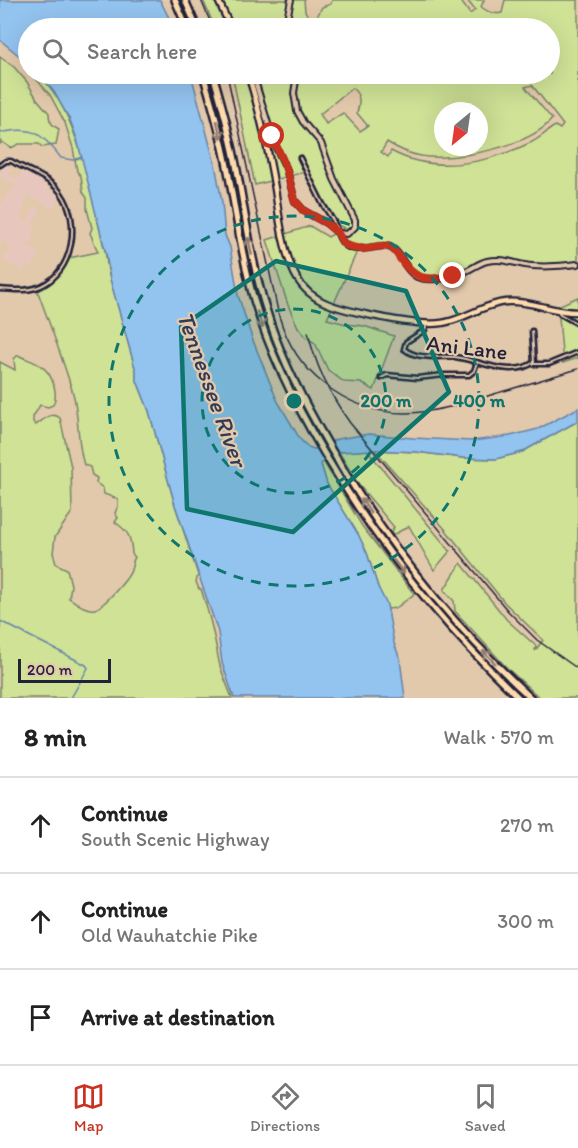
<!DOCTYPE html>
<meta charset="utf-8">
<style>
:root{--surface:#fff;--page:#f6f6f6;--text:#222;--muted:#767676;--line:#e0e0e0;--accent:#c8321e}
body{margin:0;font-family:Itim,sans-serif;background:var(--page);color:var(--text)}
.compass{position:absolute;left:434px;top:102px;width:54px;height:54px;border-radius:50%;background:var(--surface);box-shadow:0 6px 24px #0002;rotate:209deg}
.scale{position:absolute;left:18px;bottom:15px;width:93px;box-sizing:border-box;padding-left:6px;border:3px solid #22223b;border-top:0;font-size:16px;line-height:21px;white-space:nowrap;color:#22223b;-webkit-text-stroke:4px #e3c9ab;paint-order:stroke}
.stop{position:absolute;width:18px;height:18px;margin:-14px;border:4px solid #c8321e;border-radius:50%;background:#fff}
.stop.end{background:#c8321e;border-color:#fff;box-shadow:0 2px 6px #0008}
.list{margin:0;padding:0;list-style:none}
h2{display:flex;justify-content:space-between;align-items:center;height:78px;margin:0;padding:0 24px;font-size:26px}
h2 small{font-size:20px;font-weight:400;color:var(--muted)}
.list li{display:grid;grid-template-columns:39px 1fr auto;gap:18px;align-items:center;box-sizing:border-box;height:96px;padding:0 24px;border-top:2px solid var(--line)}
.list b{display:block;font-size:22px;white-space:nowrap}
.list p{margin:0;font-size:20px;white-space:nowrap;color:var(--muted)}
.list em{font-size:20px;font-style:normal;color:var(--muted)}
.icon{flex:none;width:33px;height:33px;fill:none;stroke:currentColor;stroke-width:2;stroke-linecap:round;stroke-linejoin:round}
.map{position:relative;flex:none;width:578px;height:698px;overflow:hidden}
.search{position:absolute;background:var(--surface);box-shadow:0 6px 24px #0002;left:18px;right:18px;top:18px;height:66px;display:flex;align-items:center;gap:15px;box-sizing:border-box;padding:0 21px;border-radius:33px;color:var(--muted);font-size:22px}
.sheet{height:366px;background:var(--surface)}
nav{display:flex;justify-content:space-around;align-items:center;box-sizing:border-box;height:84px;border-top:2px solid var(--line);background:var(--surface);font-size:16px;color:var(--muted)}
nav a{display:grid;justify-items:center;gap:3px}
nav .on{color:var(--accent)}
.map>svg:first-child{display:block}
.built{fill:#e7c7bd}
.green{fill:#cfe296;stroke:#788268;stroke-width:1.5;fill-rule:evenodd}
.water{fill:#93c3ef;stroke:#6683a7;stroke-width:1.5}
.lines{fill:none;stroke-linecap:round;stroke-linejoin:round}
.stream{stroke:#6683a7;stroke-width:1.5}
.minor-casing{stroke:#22223b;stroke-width:7}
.secondary-casing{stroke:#22223b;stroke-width:8}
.primary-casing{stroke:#22223b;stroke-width:9}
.motorway-casing{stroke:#22223b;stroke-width:10}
.minor{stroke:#e3c9ab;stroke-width:2}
.secondary{stroke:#e3c9ab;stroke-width:4}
.primary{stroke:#fedbac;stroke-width:4.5}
.motorway{stroke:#fedbac;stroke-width:5}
.rail{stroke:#22223b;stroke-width:1.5}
.oneway{stroke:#907e74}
.route{stroke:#c8321e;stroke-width:8}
.marked{fill:#0f766e;fill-opacity:0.2;stroke:#0f766e;stroke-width:4.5;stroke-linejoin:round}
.ring{fill:none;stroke:#0f766e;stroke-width:3;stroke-dasharray:10 8}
.labels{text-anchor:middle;stroke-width:4.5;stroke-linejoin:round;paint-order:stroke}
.street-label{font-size:22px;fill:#22223b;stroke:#e3c9ab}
.water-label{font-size:24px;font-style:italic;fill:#333a56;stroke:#e3c9ab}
.centre{fill:#0f766e;stroke:#e3c9ab;stroke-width:3}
.ring-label{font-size:18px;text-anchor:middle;font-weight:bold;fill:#0f766e;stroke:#e3c9ab;stroke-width:4.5;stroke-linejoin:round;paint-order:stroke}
</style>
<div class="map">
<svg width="578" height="698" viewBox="0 0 578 698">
<rect width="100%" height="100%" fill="#e3c9ab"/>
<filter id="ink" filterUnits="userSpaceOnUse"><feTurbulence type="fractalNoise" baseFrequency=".0167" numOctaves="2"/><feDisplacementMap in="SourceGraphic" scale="12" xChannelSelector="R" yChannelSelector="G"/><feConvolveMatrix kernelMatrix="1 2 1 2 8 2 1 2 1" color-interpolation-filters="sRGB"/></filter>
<g filter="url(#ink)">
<polygon class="built" points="4,165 11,169 9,175 16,179 16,182 23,170 48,184 46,188 59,196 52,208 28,195 20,218 27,222 34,207 38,209 40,212 31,225 36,228 31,237 33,238 30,244 27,243 26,244 40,254 31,268 26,265 23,271 3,260 12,249 5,245 7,239 4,238 0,246 0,207 15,185 0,176"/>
<g class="green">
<path d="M203,0h101l1,11 8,14 9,-18 9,-3 1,-4h128l10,14 5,-4 -8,-10h17l-3,7c7,5 13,8 21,6l3,-13h73v261c-15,2 -31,5 -47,3 -11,-1 -20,-8 -31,-7 -28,3 -53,28 -82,18 -13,-5 -16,-23 -27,-31l-32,3 -32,72 19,5 18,2 30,10 -20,54 -13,-7 -17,-1 -16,-12 -13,-27 -8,-5 -9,-11 -10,-22 -21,-65 43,-14 18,11 16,-9 -6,-3 -30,-54 -53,14 -23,-111h318v-46h-335zM532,85l31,40 -3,4 -5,-3c-8,5 -15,12 -23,16 -43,21 -97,33 -141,9l-3,6 -7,-5 6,-10c11,7 21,12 34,14 33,6 110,-10 131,-37l-27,-32zM352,88c9,7 8,15 5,25l11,13 -8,5 -17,-18 -17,11 -6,-10zM443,111h36v36h-36z"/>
<path d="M0,57l14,10 13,15 10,17 12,14c0,8 2,12 10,16l-3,16 -14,2 -3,-3h-20l-8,4 -9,-6 -2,2z"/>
<path d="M32,74h7c42,43 51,120 66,177 2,9 2,19 5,28 9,30 17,61 26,92v7l13,33 26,94 23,70 -2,7 3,7h2c8,24 14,49 18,73 3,12 9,25 13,36h-232v-336l15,8 -1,-11 4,-4c7,4 16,6 23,11 11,7 18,27 12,39l-5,2 -8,-2 -7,12v5l3,3c8,-6 15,-14 24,-7l11,49 1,45 -17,25 -2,16 3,11 11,5 4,16 -2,13c7,4 17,13 26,11 8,-2 34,-31 36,-39 2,-5 1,-8 4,-13l-3,-3c-1,-17 -3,-22 -17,-32l3,-4 -3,-5 3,-7v-7l-14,-5 -1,-6 -7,-5 1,-5 -5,-3 -2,-8 -6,-2c-7,-22 -5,-46 -10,-68 -10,-36 -24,-71 -36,-105l17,-14 14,-20 29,-6 -8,-19 2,-5 -5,-19v-11l-4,-6 -2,-16 -4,-5 -4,-23 -8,-25 -15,-28z"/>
<polygon points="578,297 578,358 563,363 558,306"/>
<polygon points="578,421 578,698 540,698 507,668 455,611 454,601 444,590 461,563 507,620 536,646 535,651 543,640 505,603 445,529 375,450 416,452 463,458 496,459 522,452"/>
<polygon points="367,450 450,551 434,570 409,526 393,535 391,533 394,527 358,484 339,452"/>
<polygon points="323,461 362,526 414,594 396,608 388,609 378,587 367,553 358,534 327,484 321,464"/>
</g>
<g class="water">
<polygon points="0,0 160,0 174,28 28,28 28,63 0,40"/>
<polygon points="39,74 191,74 215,164 222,202 225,235 230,247 238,295 252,338 277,400 300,439 308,447 314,449 320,448 337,439 369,434 413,438 472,441 510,436 538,429 578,408 578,421 522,452 496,459 463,458 416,452 375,450 339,452 326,456 321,464 327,484 358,534 367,553 378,587 387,605 394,643 400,659 405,698 234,698 222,663 218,632 175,505 149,411 136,378 136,371 110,279 106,254 77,139 70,120 54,92"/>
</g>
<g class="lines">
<g class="stream">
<path d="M0,133c32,-8 42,0 61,25l12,2 9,-3"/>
<polyline points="0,621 86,665 88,668 71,698"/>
</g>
<defs>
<g id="minor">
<polyline points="300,158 322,203 334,222 338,233"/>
<path d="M0,165l6,-4h5c16,9 39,17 50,32 20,28 13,78 -20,93 -14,6 -27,4 -41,3"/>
<polyline points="558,310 560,314 578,324"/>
<path d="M427,324l-2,6 -19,12 -2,7c14,11 34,7 51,8 24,3 57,22 79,5l-2,-31"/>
<polyline points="533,364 549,364 578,352"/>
<polyline points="381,378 387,375 417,378 444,375 469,375 474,371 477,362"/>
</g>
<g id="secondary">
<polyline points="285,28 291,0"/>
<polyline points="253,74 274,143 286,168 295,201 304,211 326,223 338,233 347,234 355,227 355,220 334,179 321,143 303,122 297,111 294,93 297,74"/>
<path d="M338,233c9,29 37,9 51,14 13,4 15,24 28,30 14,5 36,1 49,-6 7,-3 13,-8 21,-10 18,-4 29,4 45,5 16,1 31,0 46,-2"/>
</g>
<g id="primary">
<polyline points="218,0 231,28"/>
<path d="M248,74c12,37 20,75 27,115 4,26 7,55 17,79 5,13 14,24 26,31 19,12 101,28 124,24 22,-3 41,-19 64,-21 25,-2 48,11 72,10"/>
</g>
<g id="motorway">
<polyline points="175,0 187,28"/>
<polyline points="185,0 197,28"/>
<path d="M203,74c9,30 18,61 24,92 9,45 14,90 27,134 16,54 41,104 70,153 53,91 118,172 195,245"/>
<path d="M213,74c9,31 18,63 24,96 9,48 15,96 30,142 12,41 31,79 52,116 56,101 127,192 212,270"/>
</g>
</defs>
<use href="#minor" class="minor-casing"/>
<use href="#secondary" class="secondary-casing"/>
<use href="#primary" class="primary-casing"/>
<use href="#motorway" class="motorway-casing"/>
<use href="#minor" class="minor"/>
<use href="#secondary" class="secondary"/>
<use href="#primary" class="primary"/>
<use href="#motorway" class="motorway"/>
<g class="rail">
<polyline points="201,0 213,28"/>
<path d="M227,74l52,242c8,27 23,51 45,68 56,44 109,30 170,10 28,-8 56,-17 84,-25"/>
<path d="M308,332c7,33 22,63 42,91l158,188 29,29 41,29"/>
</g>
</g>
<defs><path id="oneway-shaft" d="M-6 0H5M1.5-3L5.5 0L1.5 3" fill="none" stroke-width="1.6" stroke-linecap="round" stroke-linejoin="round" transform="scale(1.5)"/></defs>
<g class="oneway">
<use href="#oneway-shaft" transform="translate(219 130) rotate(76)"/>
<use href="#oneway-shaft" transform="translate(250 246) rotate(-101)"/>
<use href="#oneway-shaft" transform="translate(260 320) rotate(72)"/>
<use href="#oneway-shaft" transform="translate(366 506) rotate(-123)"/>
<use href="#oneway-shaft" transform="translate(399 567) rotate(53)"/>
<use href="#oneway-shaft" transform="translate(489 657) rotate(-134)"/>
</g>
</g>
<g class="lines" filter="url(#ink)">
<path class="route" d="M272,136l14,32 9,33 9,10 22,12 12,10 5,10c21,13 34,-1 47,4 4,2 7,7 9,10 16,24 27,24 54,19"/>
</g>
<path class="marked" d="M276,261l130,30 43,101 -156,140 -106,-23 -6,-182z"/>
<g class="ring">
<circle cx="294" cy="401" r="92"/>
<circle cx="294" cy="401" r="185"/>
</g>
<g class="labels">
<g class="street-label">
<text transform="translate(467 347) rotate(7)" y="8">Ani Lane</text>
</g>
<g class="water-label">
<text transform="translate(212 389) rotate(70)" y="8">Tennessee River</text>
</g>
</g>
<circle cx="294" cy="401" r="9" class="centre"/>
<g class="ring-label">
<text x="386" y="407">200 m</text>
<text x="479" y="407">400 m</text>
</g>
</svg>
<svg class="compass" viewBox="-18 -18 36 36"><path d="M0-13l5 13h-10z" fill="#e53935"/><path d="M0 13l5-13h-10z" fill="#767676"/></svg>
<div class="scale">200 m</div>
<div class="stop" style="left:272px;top:136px"></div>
<div class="stop end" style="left:453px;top:276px"></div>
<div class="search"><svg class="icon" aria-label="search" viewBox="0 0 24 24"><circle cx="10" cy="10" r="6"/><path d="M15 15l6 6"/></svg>Search here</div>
</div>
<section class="sheet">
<h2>8 min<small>Walk · 570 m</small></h2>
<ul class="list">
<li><svg class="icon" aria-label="ahead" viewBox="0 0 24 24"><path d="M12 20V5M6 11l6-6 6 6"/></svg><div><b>Continue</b><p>South Scenic Highway</p></div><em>270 m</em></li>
<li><svg class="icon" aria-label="ahead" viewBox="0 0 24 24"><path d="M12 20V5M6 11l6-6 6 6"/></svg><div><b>Continue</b><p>Old Wauhatchie Pike</p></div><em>300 m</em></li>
<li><svg class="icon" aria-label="arrive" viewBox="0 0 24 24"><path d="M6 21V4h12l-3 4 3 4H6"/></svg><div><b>Arrive at destination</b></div></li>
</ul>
</section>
<nav>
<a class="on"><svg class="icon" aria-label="map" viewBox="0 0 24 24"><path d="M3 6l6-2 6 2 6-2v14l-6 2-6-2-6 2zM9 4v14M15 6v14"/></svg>Map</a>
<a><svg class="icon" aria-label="directions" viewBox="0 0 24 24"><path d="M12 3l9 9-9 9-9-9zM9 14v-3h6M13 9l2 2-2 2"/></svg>Directions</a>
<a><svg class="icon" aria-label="saved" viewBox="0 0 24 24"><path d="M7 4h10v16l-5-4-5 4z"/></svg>Saved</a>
</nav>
